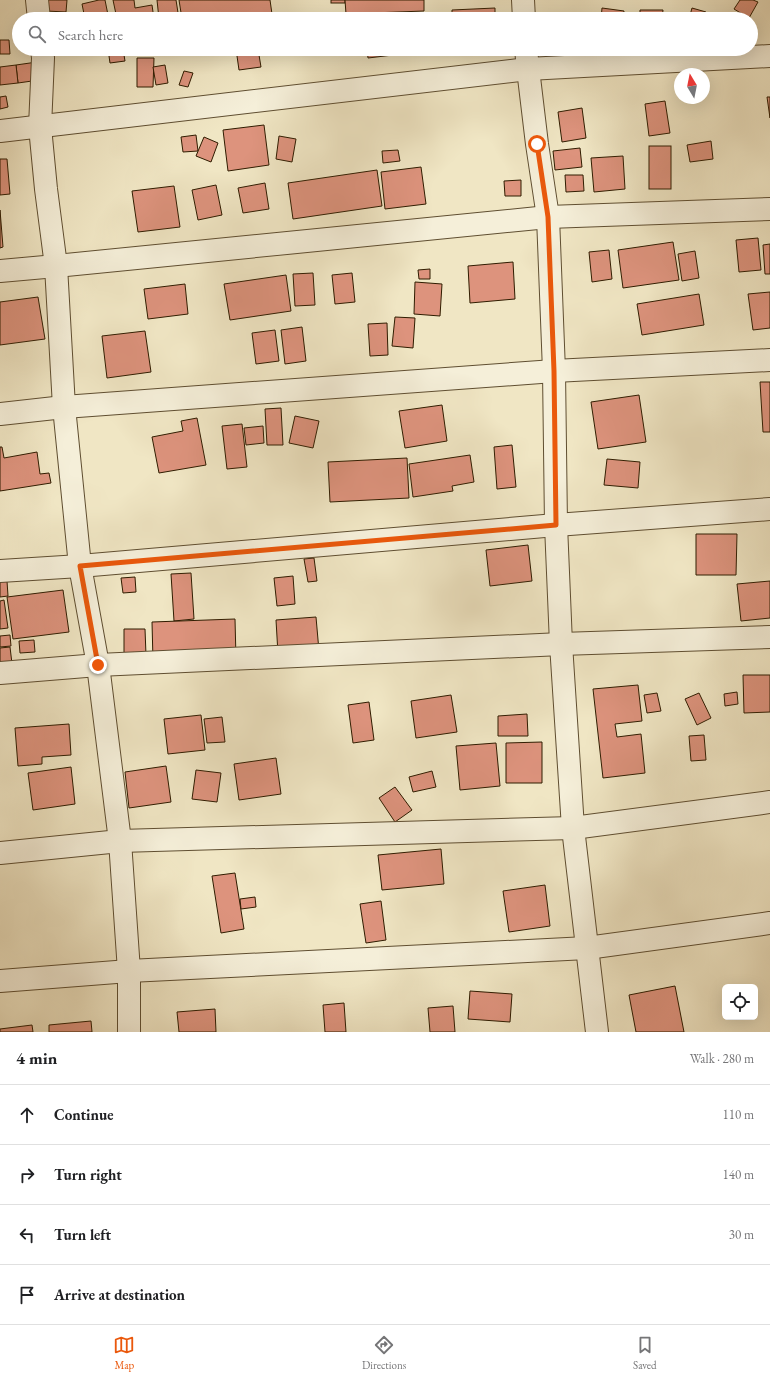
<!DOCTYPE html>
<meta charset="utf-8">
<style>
:root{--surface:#fff;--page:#f6f6f6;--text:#202124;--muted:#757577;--line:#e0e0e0;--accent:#ea580c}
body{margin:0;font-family:"EB Garamond",serif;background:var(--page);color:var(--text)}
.controls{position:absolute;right:12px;bottom:12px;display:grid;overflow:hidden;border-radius:6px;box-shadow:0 4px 16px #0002}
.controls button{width:36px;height:36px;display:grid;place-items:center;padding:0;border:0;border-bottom:1px solid var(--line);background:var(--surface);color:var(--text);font:20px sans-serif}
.compass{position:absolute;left:674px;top:68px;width:36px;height:36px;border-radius:50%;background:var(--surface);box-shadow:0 4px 16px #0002;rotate:350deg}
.stop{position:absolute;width:12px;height:12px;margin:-9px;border:3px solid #ea580c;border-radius:50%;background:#fff}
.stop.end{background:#ea580c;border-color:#fff;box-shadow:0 1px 4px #0008}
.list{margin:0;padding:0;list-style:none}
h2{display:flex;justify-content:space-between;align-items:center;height:52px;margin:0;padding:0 16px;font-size:17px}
h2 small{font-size:13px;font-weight:400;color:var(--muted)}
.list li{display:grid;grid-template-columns:26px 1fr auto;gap:12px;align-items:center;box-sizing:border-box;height:60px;padding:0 16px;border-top:1px solid var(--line)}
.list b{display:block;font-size:15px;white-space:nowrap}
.list em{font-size:13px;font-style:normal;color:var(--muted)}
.icon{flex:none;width:22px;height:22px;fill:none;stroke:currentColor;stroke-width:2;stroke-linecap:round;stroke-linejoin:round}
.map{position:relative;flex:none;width:770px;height:1032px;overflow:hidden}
.search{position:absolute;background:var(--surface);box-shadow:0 4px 16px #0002;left:12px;right:12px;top:12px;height:44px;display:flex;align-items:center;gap:10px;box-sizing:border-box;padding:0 14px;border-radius:22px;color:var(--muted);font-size:15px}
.sheet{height:292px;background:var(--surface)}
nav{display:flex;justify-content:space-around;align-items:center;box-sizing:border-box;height:56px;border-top:1px solid var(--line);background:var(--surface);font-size:11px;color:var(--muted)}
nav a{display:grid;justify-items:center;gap:2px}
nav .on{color:var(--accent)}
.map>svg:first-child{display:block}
.building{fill:#dd937d;stroke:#2f1c00}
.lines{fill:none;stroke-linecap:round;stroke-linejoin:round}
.street-casing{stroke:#5f4e31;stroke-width:24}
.street{stroke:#f5efd9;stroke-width:22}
.route{stroke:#ea580c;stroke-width:5}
</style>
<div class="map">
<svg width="770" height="1032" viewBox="0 0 770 1032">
<rect width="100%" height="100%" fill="#f0e6c4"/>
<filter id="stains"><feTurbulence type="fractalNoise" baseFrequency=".005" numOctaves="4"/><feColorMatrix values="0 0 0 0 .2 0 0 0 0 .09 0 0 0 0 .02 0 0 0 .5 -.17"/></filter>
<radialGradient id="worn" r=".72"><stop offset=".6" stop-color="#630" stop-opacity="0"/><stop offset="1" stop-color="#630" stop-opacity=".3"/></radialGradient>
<g class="building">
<polygon points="47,0 67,0 66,12 46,11"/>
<polygon points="99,0 105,0 108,15 92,19 85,19 82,4"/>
<polygon points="113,0 134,0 135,8 152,5 154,19 117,19"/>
<polygon points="157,0 176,0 179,19 159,19"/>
<polygon points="179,0 270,0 272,14 237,19 182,19"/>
<rect x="331" y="0" width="14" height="3"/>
<polygon points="345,0 424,0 424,11 346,14"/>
<polygon points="740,0 753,0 758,2 749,18 734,9"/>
<polygon points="495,8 495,19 452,19 452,10"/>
<polygon points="602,8 624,11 623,19 601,19"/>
<polygon points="692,8 706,12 704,19 689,19"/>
<polygon points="640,10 663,10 662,19 640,19"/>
<polygon points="0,40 9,40 10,54 0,54"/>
<polygon points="108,49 123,49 125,61 110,63"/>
<polygon points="236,49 258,49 261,67 239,70"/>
<polygon points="367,49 392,49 393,55 368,58"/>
<polygon points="137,58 154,58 153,87 137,87"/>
<polygon points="37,62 39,80 18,83 16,65"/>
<polygon points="16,65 18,83 0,85 0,67"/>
<polygon points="165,65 168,83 156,85 153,67"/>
<polygon points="184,71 193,73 188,87 179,85"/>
<polygon points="6,96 8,107 0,109 0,97"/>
<polygon points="767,97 770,97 770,118"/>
<polygon points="665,101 670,133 649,136 645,104"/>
<polygon points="582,108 586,138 562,142 558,112"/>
<polygon points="264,125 269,165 228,171 223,130"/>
<polygon points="196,135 198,151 183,152 181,137"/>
<polygon points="279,136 296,139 292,162 276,159"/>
<polygon points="204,137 218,143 211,162 196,156"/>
<polygon points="711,141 713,159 690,162 687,145"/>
<rect x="649" y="146" width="22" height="43"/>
<polygon points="580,148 582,167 555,170 553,151"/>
<polygon points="398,150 400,161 383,163 382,151"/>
<polygon points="623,156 625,189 594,192 591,158"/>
<polygon points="0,159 7,159 10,194 0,195"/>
<polygon points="421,167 426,204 385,209 381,172"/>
<polygon points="377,170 382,206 293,219 288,183"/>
<polygon points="565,175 583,175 584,191 566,192"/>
<polygon points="521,180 521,196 505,196 504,181"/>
<polygon points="265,183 269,209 243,213 238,188"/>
<polygon points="216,185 222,215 198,220 192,190"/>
<polygon points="174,186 180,227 138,232 132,191"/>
<polygon points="0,210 3,247 0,248"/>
<polygon points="758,238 761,270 739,272 736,240"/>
<polygon points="673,242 679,280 623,288 618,250"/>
<polygon points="770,244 770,274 765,274 763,245"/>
<polygon points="609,250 612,279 592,282 589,252"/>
<polygon points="695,251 699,278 682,281 678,254"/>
<polygon points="513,262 515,299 470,303 468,266"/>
<polygon points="430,269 430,279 419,279 418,270"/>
<polygon points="313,273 315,305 295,306 293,274"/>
<polygon points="352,273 355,302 335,304 332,275"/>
<polygon points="286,275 291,311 230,320 224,284"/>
<polygon points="415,282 442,284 440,316 414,314"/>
<polygon points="185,284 188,314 148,319 144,289"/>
<polygon points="770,292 770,328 753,330 748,294"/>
<polygon points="699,294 704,325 642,335 637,304"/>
<polygon points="38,297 45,339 0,345 0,302"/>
<polygon points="395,317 415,318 413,348 392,346"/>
<polygon points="387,323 388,355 370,356 368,324"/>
<polygon points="302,327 306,361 285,364 281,330"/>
<polygon points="275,330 279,361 256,364 252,333"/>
<polygon points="145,331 151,372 107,378 102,336"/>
<polygon points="760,382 770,382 770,432 763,432"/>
<polygon points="639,395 646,442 598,449 591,402"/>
<polygon points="442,405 447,441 405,448 399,411"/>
<polygon points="281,408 283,445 267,445 265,409"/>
<polygon points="295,416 319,421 313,448 289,443"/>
<polygon points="197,418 206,465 159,473 152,437 183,431 181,421"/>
<polygon points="242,424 247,467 227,469 222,426"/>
<polygon points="263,426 264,443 246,445 244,428"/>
<polygon points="512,445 516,487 497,489 494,447"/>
<polygon points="0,447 2,447 4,458 37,452 40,474 49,473 51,483 0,491"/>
<polygon points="470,455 474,482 452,486 453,491 413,497 409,464"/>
<polygon points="407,458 409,498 330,502 328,462"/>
<polygon points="607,459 640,462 638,488 604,485"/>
<polygon points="696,534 737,534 736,575 696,575"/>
<polygon points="528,545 532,581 490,586 486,550"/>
<polygon points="314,558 317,581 308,582 304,559"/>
<polygon points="191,573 194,619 174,621 171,574"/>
<polygon points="293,576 295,604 277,606 274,578"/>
<polygon points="135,577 136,592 123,593 121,578"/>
<polygon points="0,581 7,581 8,596 0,597"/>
<polygon points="770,581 770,618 741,621 737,584"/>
<polygon points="63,590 69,632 13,639 7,597"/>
<polygon points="4,600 8,628 0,629 0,601"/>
<polygon points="316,617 319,651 278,654 276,620"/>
<polygon points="235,619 236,659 153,661 152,622"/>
<polygon points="124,629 145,629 146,655 124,655"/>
<polygon points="10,635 11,646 0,647 0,636"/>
<polygon points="34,640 35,652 20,653 19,641"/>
<polygon points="10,647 14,680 0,681 0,648"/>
<polygon points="743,675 770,675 770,712 744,713"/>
<polygon points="638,685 642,721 615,724 617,737 641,734 645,773 603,778 593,689"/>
<polygon points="737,692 738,704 725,706 724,694"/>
<polygon points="657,693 661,711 647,713 644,695"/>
<polygon points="699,693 711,718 697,725 685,699"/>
<polygon points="451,695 457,732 416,738 411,701"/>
<polygon points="369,702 374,740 353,743 348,705"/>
<polygon points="527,714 528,736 498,736 498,716"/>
<polygon points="201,715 205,750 168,754 164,719"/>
<polygon points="222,717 225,742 207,743 204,719"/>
<polygon points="69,724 71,755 42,757 42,764 18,766 15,728"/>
<polygon points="704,735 706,760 691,761 689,736"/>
<polygon points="542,742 542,783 506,783 506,743"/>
<polygon points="496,743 500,786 460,790 456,746"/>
<polygon points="276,758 281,794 239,800 234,764"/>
<polygon points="166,766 171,802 129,808 125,772"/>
<polygon points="71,767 75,804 33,810 28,773"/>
<polygon points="196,770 221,773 217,802 192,799"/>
<polygon points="432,771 436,787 413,792 409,777"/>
<polygon points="395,787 412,810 395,822 379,798"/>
<polygon points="441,849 444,884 382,890 378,855"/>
<polygon points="235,873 244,929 221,933 212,876"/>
<polygon points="545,885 550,926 509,932 503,891"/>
<polygon points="255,897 256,907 241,909 240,899"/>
<polygon points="381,901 386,940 366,943 360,904"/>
<polygon points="675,986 684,1032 636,1032 629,995"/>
<polygon points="470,991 512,994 510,1022 468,1019"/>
<polygon points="344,1003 346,1032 325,1032 323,1005"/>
<polygon points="453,1006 455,1032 430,1032 428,1008"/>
<polygon points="215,1009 216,1032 179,1032 177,1012"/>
<polygon points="91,1021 92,1032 49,1032 49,1025"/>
<polygon points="32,1025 33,1032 0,1032 0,1029"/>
</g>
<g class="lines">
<defs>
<g id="street">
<polyline points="37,0 39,19"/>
<polyline points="523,0 524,19"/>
<polyline points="42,49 43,58 40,127 46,189 56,266 64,407 80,566 98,665 120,841 129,971 129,1032"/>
<polyline points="526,49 528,69 537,144 548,217 554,371 556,525 561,644 573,828 597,1032"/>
<polyline points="0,131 528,69 770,56"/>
<polyline points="0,271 56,266 548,217 770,209"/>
<polyline points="0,414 64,407 554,371 770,360"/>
<polyline points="0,571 80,566 556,525 770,509"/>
<polyline points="0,673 98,665 561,644 770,637"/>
<polyline points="0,853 120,841 573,828 770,802"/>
<polyline points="0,981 129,971 587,948 770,923"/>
</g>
</defs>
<use href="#street" class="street-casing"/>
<use href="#street" class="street"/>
</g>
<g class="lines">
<polyline class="route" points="98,665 80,566 556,525 554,371 548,217 537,144"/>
</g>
<rect width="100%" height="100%" filter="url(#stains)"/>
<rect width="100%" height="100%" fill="url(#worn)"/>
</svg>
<div class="controls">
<button><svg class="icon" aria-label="locate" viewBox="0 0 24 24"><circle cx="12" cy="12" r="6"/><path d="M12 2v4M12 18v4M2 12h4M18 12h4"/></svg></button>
</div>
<svg class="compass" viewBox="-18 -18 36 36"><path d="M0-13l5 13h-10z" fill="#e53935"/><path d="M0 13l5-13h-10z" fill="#757577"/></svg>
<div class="stop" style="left:537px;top:144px"></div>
<div class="stop end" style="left:98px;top:665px"></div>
<div class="search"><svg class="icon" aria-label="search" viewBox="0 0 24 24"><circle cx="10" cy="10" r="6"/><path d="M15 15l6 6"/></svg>Search here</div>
</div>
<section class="sheet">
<h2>4 min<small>Walk · 280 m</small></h2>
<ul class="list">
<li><svg class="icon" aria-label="ahead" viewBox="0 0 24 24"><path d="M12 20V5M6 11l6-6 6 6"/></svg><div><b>Continue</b></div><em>110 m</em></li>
<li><svg class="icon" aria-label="right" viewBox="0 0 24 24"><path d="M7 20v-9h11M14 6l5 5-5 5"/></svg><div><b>Turn right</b></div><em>140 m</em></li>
<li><svg class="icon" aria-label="left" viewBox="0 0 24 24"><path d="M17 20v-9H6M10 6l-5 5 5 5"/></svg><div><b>Turn left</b></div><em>30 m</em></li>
<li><svg class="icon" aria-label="arrive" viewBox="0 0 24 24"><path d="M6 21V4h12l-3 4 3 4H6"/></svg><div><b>Arrive at destination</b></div></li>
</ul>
</section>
<nav>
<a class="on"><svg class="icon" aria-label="map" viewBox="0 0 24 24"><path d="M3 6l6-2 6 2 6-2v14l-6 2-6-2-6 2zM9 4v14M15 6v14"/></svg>Map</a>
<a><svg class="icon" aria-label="directions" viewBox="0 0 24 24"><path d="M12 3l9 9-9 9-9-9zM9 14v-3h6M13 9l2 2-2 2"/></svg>Directions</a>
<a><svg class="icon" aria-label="saved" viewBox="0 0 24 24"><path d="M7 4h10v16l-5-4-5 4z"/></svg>Saved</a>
</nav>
